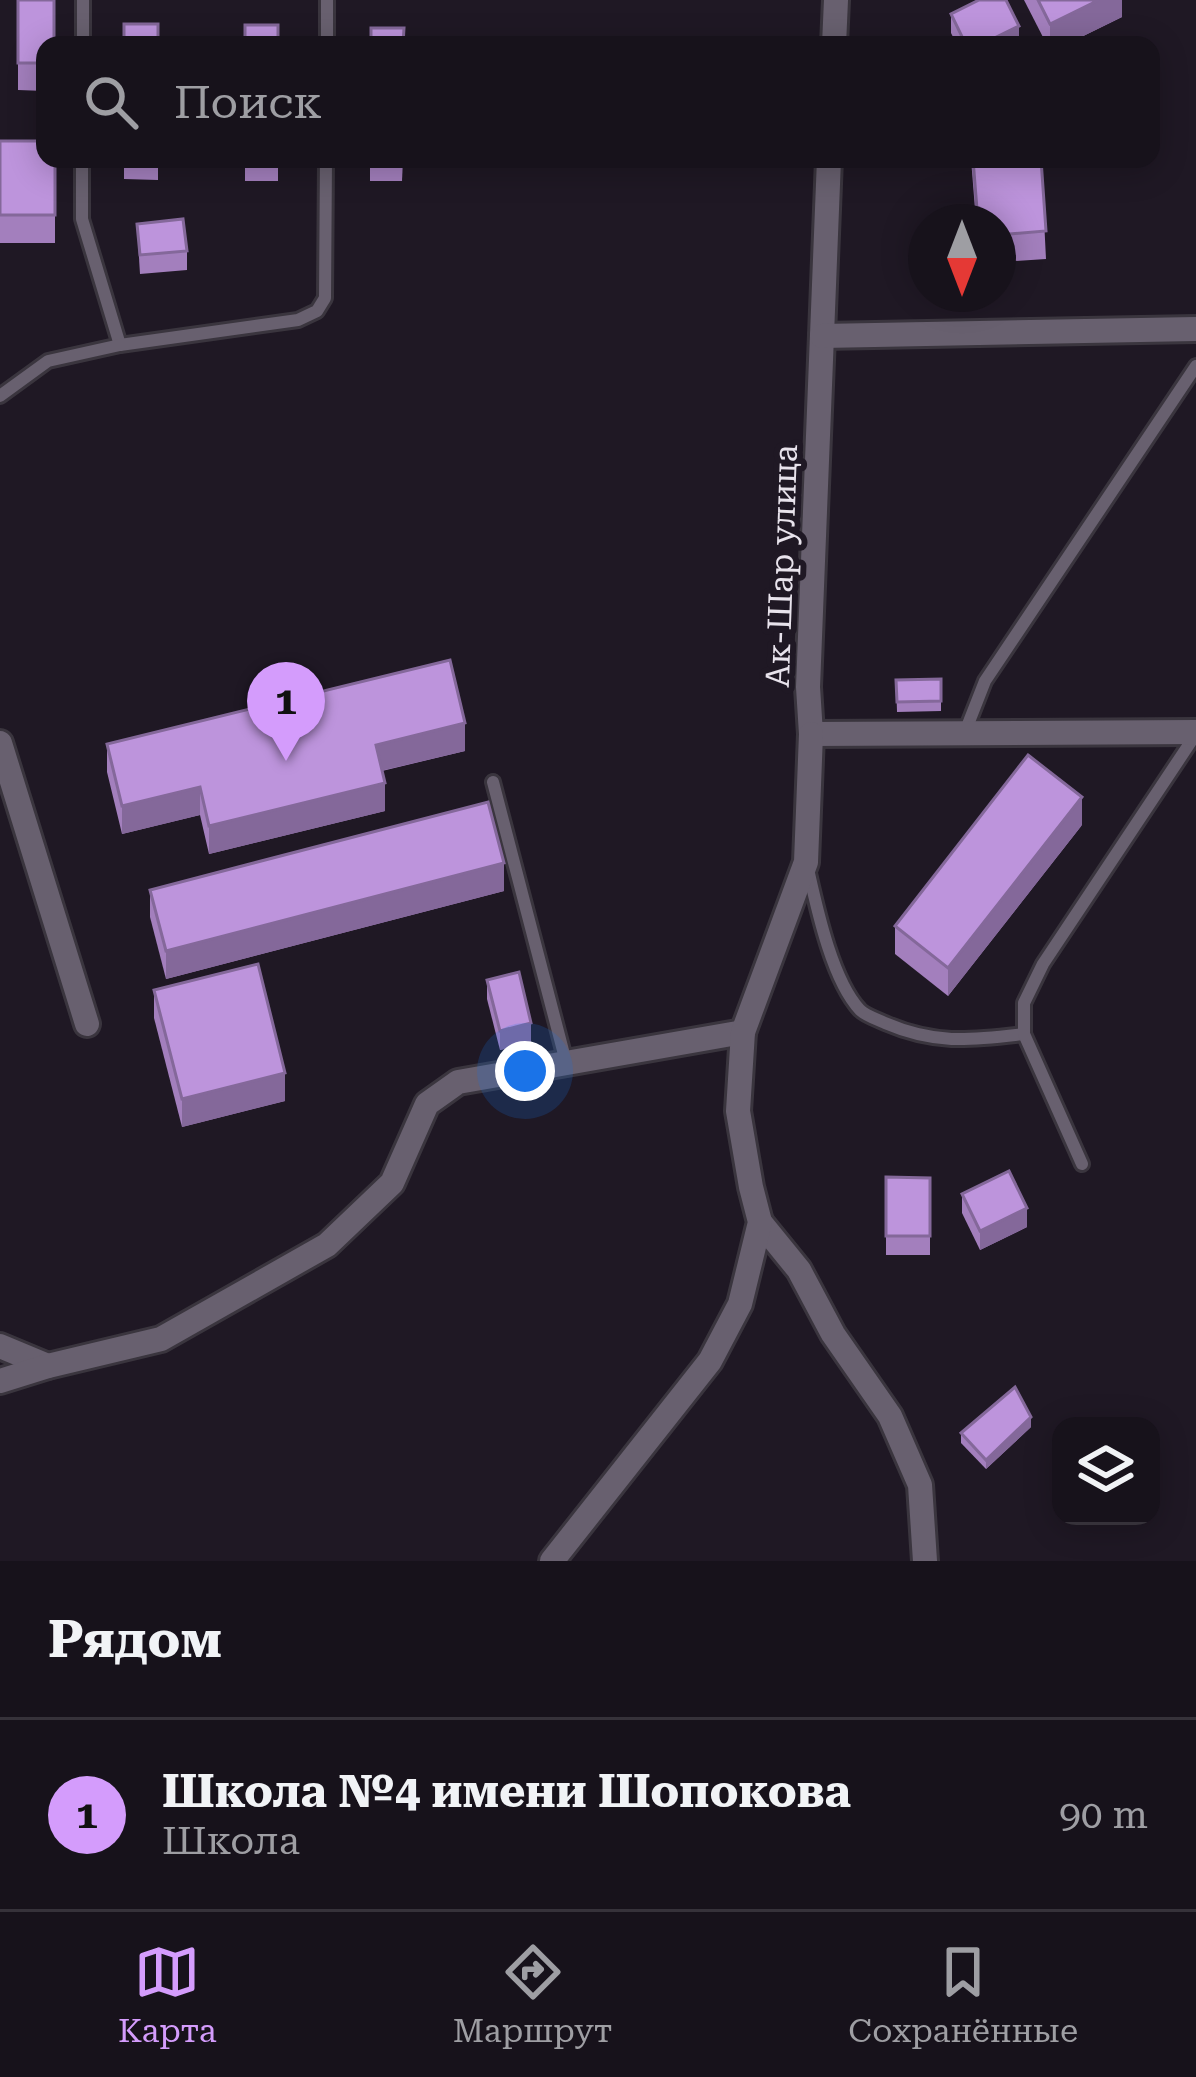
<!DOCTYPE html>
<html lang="ru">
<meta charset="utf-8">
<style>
:root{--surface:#17121b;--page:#242028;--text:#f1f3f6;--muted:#9e9ea3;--line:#36323a;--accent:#d49cfc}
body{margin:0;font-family:"Roboto Serif",serif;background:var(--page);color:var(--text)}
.controls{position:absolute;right:36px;bottom:36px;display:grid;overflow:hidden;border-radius:24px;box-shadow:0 6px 30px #0003}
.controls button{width:108px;height:108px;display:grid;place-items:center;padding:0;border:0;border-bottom:3px solid var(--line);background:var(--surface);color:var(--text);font:60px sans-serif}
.compass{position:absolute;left:908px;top:204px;width:108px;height:108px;border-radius:50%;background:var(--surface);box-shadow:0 6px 30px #0003;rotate:180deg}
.you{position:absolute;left:525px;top:1071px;width:42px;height:42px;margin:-30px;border:9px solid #fff;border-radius:50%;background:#1a73e8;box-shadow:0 0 0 18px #1a73e833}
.badge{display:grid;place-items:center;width:78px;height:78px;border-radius:50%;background:var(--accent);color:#111;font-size:39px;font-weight:700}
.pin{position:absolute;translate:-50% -99px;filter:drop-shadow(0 3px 6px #0008)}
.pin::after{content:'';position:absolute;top:63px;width:42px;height:36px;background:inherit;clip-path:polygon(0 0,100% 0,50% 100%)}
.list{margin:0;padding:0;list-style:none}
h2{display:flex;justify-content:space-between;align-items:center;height:156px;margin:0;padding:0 48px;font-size:51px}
h2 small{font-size:39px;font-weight:400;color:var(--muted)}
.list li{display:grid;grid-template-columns:78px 1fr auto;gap:36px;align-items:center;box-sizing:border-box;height:192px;padding:0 48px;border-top:3px solid var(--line)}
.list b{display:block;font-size:45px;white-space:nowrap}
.list p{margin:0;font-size:39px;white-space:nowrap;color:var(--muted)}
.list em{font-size:39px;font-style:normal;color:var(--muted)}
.icon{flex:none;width:66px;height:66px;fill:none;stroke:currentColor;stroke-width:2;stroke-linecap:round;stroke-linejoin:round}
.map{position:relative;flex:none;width:1196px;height:1561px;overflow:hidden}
.search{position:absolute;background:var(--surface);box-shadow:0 6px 30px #0003;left:36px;right:36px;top:36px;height:132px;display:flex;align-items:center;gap:30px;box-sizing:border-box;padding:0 42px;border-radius:24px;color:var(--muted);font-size:45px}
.sheet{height:348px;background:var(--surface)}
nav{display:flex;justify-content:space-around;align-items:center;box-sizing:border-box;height:168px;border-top:3px solid var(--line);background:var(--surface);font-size:33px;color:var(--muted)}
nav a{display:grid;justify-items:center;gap:6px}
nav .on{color:var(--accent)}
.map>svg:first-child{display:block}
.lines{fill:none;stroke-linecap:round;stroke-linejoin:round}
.service-casing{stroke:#3a353e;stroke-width:18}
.minor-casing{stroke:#3a353e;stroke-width:30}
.service{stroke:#68606f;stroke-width:12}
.minor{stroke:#68606f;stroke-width:24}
.wall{fill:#a37fbd}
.shaded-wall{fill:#84689a}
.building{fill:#bd94dc;stroke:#84689a;stroke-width:3}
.labels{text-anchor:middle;stroke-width:12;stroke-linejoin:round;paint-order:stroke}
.street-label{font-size:33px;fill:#e8e3ec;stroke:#1f1824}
</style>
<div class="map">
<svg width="1196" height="1561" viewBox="0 0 1196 1561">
<rect width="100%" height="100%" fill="#1f1824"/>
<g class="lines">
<defs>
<g id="service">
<polyline points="83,45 83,0"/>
<polyline points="327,45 327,0"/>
<polyline points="82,159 82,219 120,345"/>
<polyline points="0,396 48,361 120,345 298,320 317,311 325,298 326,159"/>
<polyline points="965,732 985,681 1196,366"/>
<polyline points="493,782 566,1062"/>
<path d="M808,869c9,40 24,111 52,141 6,6 17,9 25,13 51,22 86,17 139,11"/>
<polyline points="1082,1164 1024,1034 1024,1003 1043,964 1196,734"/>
</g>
<g id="minor">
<polyline points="834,45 836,0"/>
<polyline points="829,159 808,687 811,734 1196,732"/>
<polyline points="822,336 1196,329"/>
<polyline points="0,743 87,1024"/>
<polyline points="760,1222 799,1270 833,1334 890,1416 920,1485 925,1561"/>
<polyline points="0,1346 48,1366"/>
<polyline points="0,1381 48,1366 161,1339 327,1245 392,1183 427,1104 458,1082 743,1032"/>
<polyline points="552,1561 710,1361 740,1304 760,1222 751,1187 738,1111 743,1032 806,862 811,734"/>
</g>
</defs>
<use href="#service" class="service-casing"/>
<use href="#minor" class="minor-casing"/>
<use href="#service" class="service"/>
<use href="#minor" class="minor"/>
</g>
<g class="wall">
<polygon points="18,0 45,45 45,91 18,90"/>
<polygon points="1024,0 1122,0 1122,17 1065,45 1047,45"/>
<polygon points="951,14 1019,45 957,45 951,33"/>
<polygon points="0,141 55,159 55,243 0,243"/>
<polygon points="124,159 158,159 158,180 124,179"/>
<rect x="245" y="159" width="33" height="22"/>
<polygon points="370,159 403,159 402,181 370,181"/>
<polygon points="971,159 1041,159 1046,259 998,262 998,222 976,222"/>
<polygon points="137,224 187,251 187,270 140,274"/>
<polygon points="941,679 941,711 897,712 896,680"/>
<polygon points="107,744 465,751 382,771 385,811 209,854 200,815 122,834 107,772"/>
<polygon points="1082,825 948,996 895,954 895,926"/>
<polygon points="150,890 504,891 166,979 150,917"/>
<polygon points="487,980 531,1042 500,1050 487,999"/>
<polygon points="154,990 285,1101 182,1127 154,1018"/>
<polygon points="886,1177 930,1178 930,1255 886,1255"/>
<polygon points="962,1194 1027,1227 980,1250 962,1213"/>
<polygon points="1031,1427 986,1469 961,1443 961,1433"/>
</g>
<g class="shaded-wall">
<polygon points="1099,0 1122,0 1122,17 1065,45 1050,45 1050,24"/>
<polygon points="1019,26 1019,45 980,45"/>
<polygon points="465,723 465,751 376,772 376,745"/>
<polygon points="385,783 385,811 209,854 209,826"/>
<polygon points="200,787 200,815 122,834 122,806"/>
<polygon points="1082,797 1082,825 948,996 948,968"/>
<polygon points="504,863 504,891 166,979 166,951"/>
<polygon points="531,1023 531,1042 500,1050 500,1031"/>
<polygon points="285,1073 285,1101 182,1127 182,1099"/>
<polygon points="1027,1208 1027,1227 980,1250 980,1231"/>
<polygon points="1031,1417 1031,1427 986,1469 986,1460"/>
</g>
<g class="building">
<polygon points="18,0 54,0 54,45 45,45 45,63 18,63"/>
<polygon points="979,0 1006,0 1019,26 980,45 966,45 951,14"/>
<polygon points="1038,0 1099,0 1050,24"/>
<rect x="124" y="24" width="34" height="21"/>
<rect x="245" y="25" width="33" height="20"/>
<polygon points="371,28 404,28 403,45 371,45"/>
<polygon points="0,141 45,141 45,159 55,159 55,215 0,215"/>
<polygon points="973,159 1041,159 1046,231 998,235 998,222 978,222"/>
<polygon points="183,219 187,251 140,255 137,224"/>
<polygon points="450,660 465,723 376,745 385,783 209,826 200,787 122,806 107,744"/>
<polygon points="941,679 941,701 897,702 896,680"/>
<polygon points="1028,755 1082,797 948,968 895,926"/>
<polygon points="488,802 504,863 166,951 150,890"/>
<polygon points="258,964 285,1073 182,1099 154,990"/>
<polygon points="519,972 531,1023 500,1031 487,980"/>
<polygon points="1009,1171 1027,1208 980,1231 962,1194"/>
<polygon points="886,1177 930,1178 930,1236 886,1236"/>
<polygon points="1015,1387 1031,1417 986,1460 961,1433"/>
</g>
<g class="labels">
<g class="street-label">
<text transform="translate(781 566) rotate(-88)" y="12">Ак-Шар улица</text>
</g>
</g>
</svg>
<div class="controls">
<button><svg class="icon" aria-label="layers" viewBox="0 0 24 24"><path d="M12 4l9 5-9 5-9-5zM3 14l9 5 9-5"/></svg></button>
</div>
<svg class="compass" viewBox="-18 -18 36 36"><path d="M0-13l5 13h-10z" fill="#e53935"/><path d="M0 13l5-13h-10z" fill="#9e9ea3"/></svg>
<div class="you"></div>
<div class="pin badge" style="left:286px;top:761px">1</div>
<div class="search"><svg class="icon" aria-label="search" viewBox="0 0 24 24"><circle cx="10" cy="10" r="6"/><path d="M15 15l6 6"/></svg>Поиск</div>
</div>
<section class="sheet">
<h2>Рядом<small></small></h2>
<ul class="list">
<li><span class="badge">1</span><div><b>Школа №4 имени Шопокова</b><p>Школа</p></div><em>90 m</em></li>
</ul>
</section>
<nav>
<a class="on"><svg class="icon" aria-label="map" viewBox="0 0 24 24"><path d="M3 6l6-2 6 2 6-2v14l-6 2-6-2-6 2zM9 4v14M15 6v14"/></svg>Карта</a>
<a><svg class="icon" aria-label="directions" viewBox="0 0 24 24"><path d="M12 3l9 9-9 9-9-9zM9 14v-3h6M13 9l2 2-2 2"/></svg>Маршрут</a>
<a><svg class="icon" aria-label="saved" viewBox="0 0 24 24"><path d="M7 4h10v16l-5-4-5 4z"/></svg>Сохранённые</a>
</nav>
